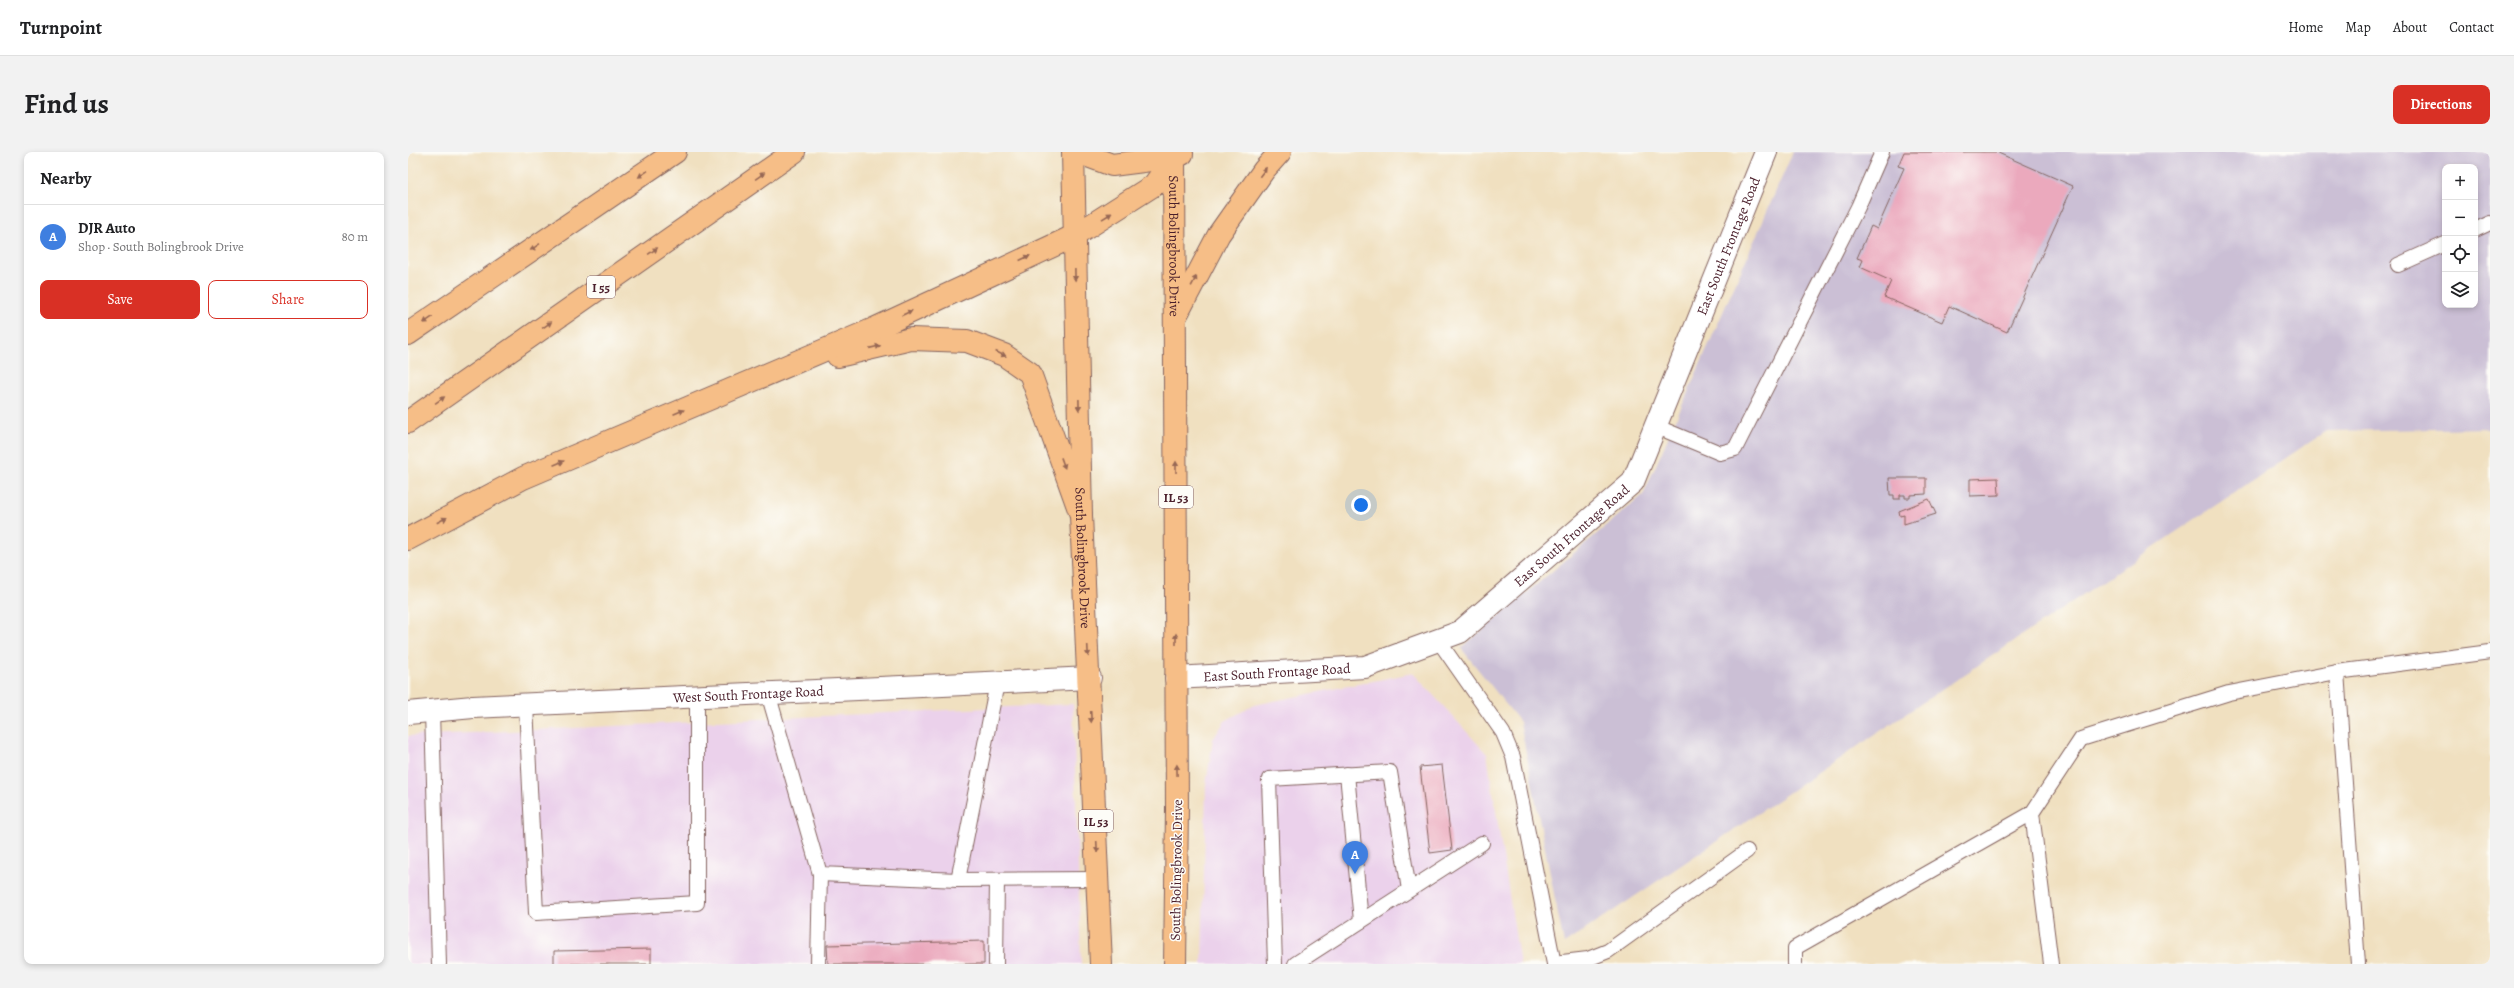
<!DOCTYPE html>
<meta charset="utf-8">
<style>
:root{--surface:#fff;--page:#f2f2f2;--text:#202124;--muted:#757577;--line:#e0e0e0;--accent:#d93025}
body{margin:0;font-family:Alegreya,serif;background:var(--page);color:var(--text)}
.controls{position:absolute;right:12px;top:12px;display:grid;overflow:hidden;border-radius:8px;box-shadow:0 2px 6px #0003}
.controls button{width:36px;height:36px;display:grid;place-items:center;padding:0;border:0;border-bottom:1px solid var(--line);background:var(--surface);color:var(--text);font:20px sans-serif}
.you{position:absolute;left:953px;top:353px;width:14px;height:14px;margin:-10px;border:3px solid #fff;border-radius:50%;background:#1a73e8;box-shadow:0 0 0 6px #1a73e833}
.badge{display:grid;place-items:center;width:26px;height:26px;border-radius:50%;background:var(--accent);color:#fff;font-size:13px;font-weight:700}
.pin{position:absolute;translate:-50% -33px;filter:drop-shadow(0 1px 2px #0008)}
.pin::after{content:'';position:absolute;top:21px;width:14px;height:12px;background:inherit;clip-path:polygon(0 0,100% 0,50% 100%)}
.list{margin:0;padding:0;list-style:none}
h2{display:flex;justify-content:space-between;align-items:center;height:52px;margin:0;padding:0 16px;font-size:17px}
h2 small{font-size:13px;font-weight:400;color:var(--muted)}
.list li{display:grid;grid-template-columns:26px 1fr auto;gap:12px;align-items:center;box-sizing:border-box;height:64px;padding:0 16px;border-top:1px solid var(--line)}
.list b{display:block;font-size:15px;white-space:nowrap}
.list p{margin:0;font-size:13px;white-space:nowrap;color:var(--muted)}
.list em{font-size:13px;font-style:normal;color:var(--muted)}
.actions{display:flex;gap:8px;padding:12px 16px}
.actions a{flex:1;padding:9px 0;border:1px solid var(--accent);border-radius:8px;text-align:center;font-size:14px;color:var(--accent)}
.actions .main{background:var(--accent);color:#fff}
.icon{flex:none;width:22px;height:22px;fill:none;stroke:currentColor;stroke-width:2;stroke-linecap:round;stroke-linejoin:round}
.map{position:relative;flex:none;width:2082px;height:812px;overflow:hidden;border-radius:8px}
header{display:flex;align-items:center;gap:24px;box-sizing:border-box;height:56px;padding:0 20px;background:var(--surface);border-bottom:1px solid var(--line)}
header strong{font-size:19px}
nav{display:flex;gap:22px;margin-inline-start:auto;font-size:14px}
.intro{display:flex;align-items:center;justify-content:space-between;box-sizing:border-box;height:96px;padding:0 24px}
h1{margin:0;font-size:28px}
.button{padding:10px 18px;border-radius:8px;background:var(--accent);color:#fff;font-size:14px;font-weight:700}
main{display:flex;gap:24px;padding:0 24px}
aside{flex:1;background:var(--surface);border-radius:8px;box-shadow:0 2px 6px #0003}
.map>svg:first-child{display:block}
.built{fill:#ebd1eb}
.industrial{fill:#cbbfd5;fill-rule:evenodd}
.building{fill:#eba9bd}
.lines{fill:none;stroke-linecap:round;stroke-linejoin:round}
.service-casing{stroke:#84635f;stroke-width:16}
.tertiary-casing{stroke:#84635f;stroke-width:24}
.primary-casing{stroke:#84635f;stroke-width:24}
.motorway-casing{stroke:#84635f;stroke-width:24}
.service{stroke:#fff;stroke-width:14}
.tertiary{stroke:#fff;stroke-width:22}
.primary{stroke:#f6be87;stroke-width:22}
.motorway{stroke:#f6be87;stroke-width:22}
.oneway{fill:#976754}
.labels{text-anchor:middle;stroke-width:3;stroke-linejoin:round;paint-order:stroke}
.shield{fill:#fdfcf7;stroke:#806168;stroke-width:1}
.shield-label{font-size:13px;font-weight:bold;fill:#4a1f2b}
.street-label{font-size:14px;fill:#4a1f2b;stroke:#fdfcf7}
</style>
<header>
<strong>Turnpoint</strong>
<nav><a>Home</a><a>Map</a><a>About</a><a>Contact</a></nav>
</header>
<div class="intro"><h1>Find us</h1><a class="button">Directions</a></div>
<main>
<aside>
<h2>Nearby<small></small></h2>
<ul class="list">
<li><span class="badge" style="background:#3f7fe0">A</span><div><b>DJR Auto</b><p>Shop · South Bolingbrook Drive</p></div><em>80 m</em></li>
</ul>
<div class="actions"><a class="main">Save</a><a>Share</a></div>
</aside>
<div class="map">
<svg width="2082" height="812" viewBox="0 0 2082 812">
<rect width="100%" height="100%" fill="#fdfcf7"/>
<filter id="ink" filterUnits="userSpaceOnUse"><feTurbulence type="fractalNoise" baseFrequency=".025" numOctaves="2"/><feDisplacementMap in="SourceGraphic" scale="8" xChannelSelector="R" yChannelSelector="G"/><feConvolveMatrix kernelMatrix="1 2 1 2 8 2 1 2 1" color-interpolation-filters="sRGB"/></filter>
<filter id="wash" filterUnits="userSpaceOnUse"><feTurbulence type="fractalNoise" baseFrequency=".012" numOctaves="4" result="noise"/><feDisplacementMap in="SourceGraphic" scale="16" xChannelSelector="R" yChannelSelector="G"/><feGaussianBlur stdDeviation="0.9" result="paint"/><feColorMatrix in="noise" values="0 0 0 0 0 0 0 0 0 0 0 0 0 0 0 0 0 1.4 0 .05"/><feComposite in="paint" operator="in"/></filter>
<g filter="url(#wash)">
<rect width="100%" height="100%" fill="#f0e0c0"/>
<g class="built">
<polygon points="1005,521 1079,602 1112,812 794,812 798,633 805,587 817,569 846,553"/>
<polygon points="665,552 673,812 0,812 0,584"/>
</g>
<path class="industrial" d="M1385,0h697v276l-164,3 -762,513 -44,-222 -59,-74 182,-153zM2037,15h30v138h-30z"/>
<g id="blocks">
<g class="building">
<polygon points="1496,0 1588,0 1665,34 1599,180 1541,154 1534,170 1476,145 1483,129 1452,115 1455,108 1449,106 1463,74 1469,77 1496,16 1490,14"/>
<polygon points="1481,326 1518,326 1518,342 1502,343 1502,346 1497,346 1497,343 1492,343 1492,347 1486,347 1486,343 1482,343"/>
<polygon points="1590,326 1591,343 1562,344 1562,327"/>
<polygon points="1521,347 1528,362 1496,372 1496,363 1492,364 1491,359"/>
<polygon points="1034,613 1044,698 1022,701 1012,615"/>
<polygon points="576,789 576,812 420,812 419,793"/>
<polygon points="243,797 243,812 146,812 146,799"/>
</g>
</g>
</g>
<g filter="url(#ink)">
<use href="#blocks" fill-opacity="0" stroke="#84635f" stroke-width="1"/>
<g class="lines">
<defs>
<g id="service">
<polyline points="2067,78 2082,71"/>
<polyline points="1990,113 2037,92"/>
<polyline points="1247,274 1312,301 1327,297 1450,55 1474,0"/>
<polyline points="1030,488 1095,581 1105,605 1146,812"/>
<polyline points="1929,520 1950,812"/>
<polyline points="360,541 412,722 550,728 589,531"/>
<polyline points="118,553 128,761 289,751 289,545"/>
<polyline points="24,559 31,812"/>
<polyline points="939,622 953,769"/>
<polyline points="550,728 691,727"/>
<polyline points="1146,811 1180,807 1200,799 1339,699"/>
<polyline points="410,812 412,722"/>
<polyline points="588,812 589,728"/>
<polyline points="867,812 861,627 982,620 1001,738"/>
<polyline points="887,812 1074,691"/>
<polyline points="1387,812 1387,796 1624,661"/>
<polyline points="1643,812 1624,661 1673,587 1821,541 1929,520 2082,500"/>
</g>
<g id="tertiary">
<path id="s1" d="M768,526l189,-11 95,-35 173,-150 133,-330"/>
<path id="s2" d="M0,561l65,-6 617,-29"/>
</g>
<g id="primary">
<path id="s3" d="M665,0l8,363 20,449"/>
<path id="s4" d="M766,0l3,657 -2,155"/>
</g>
<g id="motorway">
<polyline points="669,0 704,13 766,5 774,2"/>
<polyline points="768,164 811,82 856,18 872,0"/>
<polyline points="0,182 267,0"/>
<polyline points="430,204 503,187 559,189 596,203 622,221 673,363"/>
<polyline points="0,270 386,0"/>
<polyline points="0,387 115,326 466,177 666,84 746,33 766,5"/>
</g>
</defs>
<use href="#service" class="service-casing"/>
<use href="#tertiary" class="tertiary-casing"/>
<use href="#primary" class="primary-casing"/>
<use href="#motorway" class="motorway-casing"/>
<use href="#service" class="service"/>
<use href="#tertiary" class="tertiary"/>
<use href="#primary" class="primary"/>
<use href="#motorway" class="motorway"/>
</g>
<defs><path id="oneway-solid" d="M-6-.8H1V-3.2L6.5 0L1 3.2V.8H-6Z"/></defs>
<g class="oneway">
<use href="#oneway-solid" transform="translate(855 20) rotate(-53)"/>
<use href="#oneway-solid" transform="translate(235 22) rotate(146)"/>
<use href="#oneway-solid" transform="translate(352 24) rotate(-35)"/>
<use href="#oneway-solid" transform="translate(699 64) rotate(-32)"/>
<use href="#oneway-solid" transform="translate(127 95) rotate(146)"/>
<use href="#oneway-solid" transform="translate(245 99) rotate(-35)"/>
<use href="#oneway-solid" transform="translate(617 106) rotate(-25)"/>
<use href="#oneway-solid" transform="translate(667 123) rotate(89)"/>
<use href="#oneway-solid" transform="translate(786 129) rotate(-62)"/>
<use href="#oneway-solid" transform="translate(499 161) rotate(-25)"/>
<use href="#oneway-solid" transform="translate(20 168) rotate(146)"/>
<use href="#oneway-solid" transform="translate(139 173) rotate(-35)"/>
<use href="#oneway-solid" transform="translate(467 195) rotate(-13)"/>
<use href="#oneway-solid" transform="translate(593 202) rotate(25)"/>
<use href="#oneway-solid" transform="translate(32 248) rotate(-35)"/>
<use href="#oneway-solid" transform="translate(671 253) rotate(89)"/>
<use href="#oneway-solid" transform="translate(271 260) rotate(-23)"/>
<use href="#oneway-solid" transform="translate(151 311) rotate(-23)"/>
<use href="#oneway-solid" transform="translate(655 311) rotate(70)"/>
<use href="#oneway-solid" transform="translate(768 315) rotate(-90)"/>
<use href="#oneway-solid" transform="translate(34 368) rotate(-28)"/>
<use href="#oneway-solid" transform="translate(768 487) rotate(-90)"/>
<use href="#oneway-solid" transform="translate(680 499) rotate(87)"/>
<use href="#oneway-solid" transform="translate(683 565) rotate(87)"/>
<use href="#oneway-solid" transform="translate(769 618) rotate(-91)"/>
<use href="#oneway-solid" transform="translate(689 695) rotate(87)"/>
</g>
</g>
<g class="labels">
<g class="shield">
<rect x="179" y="124" width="28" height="22" rx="3"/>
<rect x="751" y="334" width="34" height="22" rx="3"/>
<rect x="671" y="658" width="34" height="22" rx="3"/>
</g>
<g class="shield-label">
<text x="193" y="140">I 55</text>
<text x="768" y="350">IL 53</text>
<text x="688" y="674">IL 53</text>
</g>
<g class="street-label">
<text dy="5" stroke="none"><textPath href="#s4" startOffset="94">South Bolingbrook Drive</textPath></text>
<text dy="5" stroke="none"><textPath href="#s1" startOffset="774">East South Frontage Road</textPath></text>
<text dy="5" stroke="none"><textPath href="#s1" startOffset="438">East South Frontage Road</textPath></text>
<text dy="5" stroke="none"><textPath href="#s3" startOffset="406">South Bolingbrook Drive</textPath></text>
<text dy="5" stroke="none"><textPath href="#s1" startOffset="101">East South Frontage Road</textPath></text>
<text dy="5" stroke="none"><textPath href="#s2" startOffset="341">West South Frontage Road</textPath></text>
<text transform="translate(768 718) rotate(-89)" y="5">South Bolingbrook Drive</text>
</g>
</g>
</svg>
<div class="controls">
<button>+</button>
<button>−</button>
<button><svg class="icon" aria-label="locate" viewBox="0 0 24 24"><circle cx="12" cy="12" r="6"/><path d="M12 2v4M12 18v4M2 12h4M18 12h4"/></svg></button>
<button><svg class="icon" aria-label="layers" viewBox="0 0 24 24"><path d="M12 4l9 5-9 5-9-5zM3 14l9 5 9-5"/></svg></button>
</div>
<div class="you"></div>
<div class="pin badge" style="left:947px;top:722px;background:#3f7fe0">A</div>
</div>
</main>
